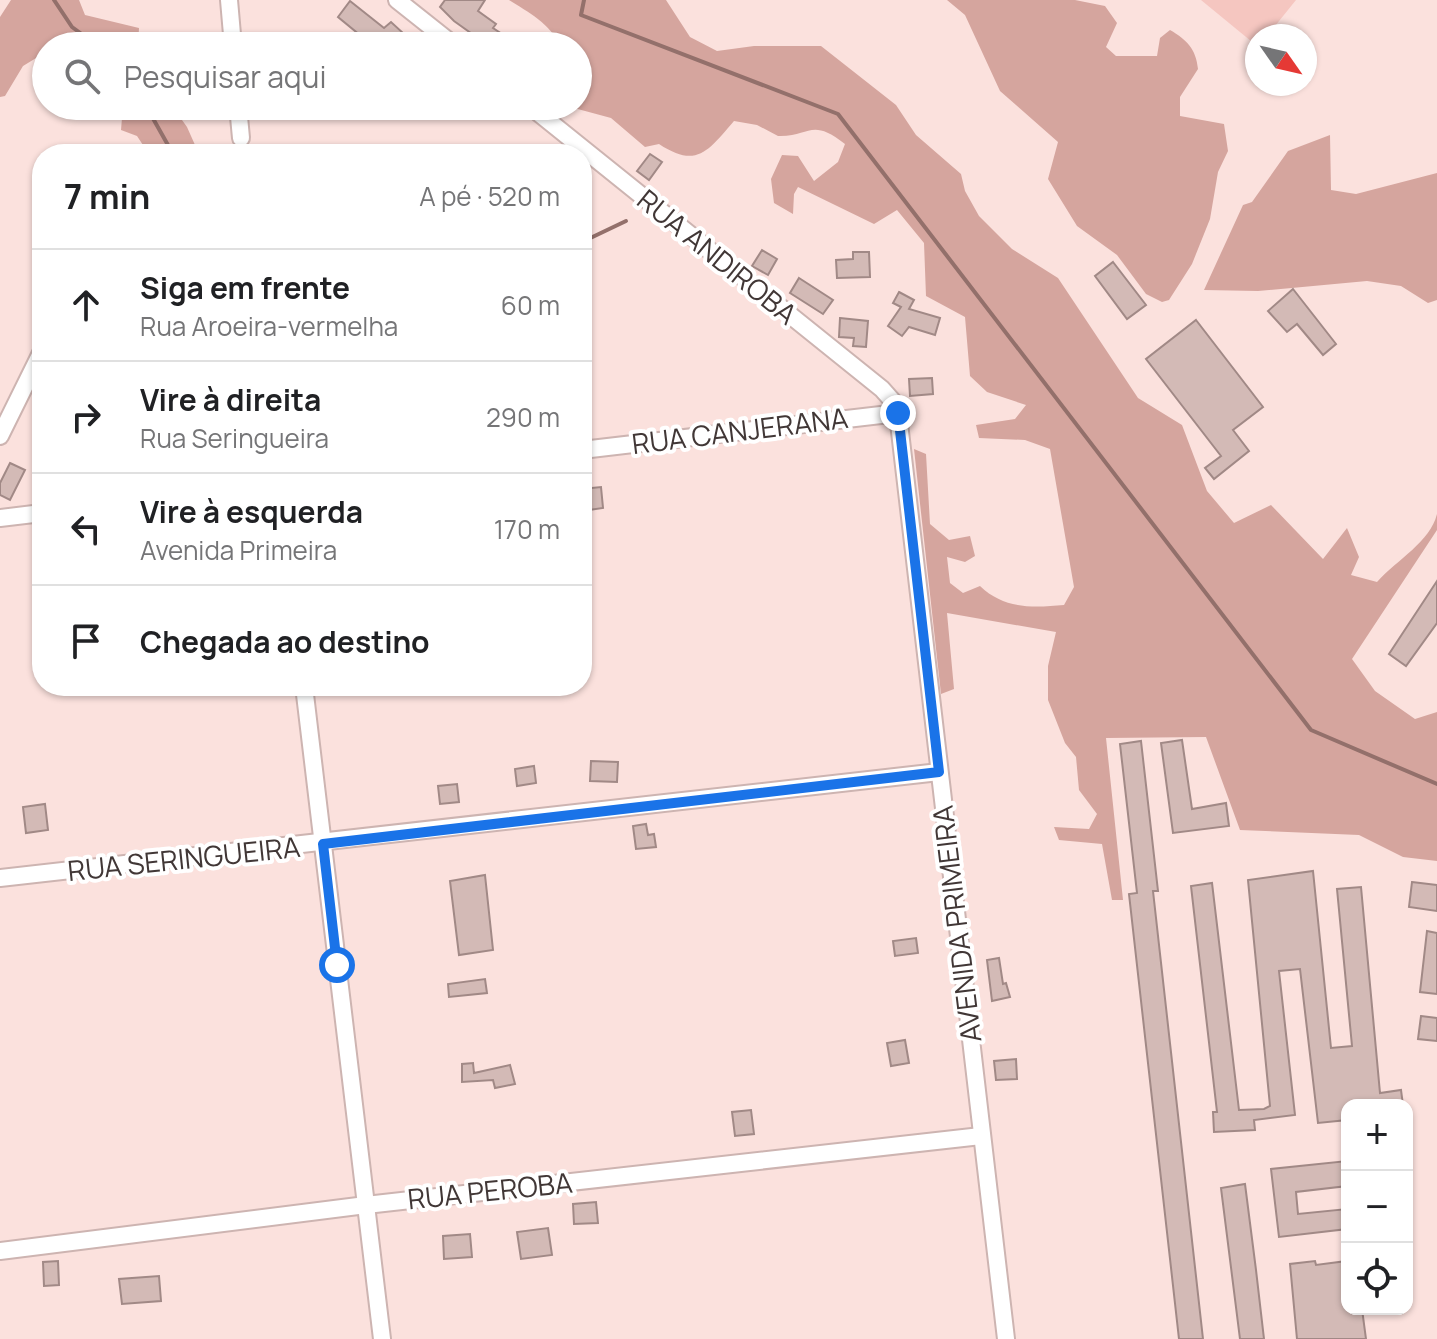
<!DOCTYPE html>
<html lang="pt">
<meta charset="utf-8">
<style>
:root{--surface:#fff;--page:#f2f2f2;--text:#202124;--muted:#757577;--line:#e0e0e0}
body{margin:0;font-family:Manrope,sans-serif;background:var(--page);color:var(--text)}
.controls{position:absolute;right:24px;bottom:24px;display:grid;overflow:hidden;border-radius:16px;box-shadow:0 2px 6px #0004}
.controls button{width:72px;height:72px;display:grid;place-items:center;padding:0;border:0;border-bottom:2px solid var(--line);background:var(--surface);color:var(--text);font:40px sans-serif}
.compass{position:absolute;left:1245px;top:24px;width:72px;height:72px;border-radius:50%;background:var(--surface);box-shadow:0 2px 6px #0004;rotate:124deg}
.stop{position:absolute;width:24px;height:24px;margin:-18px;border:6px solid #1a73e8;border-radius:50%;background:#fff}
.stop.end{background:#1a73e8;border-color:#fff;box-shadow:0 2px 8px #0008}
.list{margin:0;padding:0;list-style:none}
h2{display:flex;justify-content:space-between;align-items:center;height:104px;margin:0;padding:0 32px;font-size:34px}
h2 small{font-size:26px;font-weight:400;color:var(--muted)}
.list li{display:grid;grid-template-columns:52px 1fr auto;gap:24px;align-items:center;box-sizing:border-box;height:112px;padding:0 32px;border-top:2px solid var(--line)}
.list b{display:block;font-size:30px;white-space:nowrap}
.list p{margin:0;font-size:26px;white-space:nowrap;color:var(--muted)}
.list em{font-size:26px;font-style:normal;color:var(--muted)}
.icon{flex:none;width:44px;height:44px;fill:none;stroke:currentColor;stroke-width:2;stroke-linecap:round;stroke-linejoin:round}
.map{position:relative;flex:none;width:1437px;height:1339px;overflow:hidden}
.search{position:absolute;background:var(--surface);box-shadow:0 2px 6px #0004;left:32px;top:32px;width:560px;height:88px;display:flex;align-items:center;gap:20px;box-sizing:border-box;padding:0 28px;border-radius:44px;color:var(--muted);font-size:30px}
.panel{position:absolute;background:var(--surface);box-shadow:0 2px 6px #0004;left:32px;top:144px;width:560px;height:552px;border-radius:32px}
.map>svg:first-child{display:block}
.green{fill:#f5c6c0}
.forest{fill:#d5a59e}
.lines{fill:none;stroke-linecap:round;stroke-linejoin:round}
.stream{stroke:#93706b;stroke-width:4}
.building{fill:#d3bab6;stroke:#a18986;stroke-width:2}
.street-casing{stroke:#cdb4b1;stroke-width:20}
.street{stroke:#fff;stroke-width:16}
.route{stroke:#1a73e8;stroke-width:10}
.labels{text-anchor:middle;stroke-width:8;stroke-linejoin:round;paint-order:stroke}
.street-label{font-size:28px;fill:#413736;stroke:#fff}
</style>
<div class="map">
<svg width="1437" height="1339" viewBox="0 0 1437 1339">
<rect width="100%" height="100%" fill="#fbe1dd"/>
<polygon class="green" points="1201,0 1296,0 1267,36 1257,36 1257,46"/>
<g class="forest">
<polygon points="11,0 79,0 85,15 139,28 138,46 46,46 46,52 23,66 5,96 0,97 0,17"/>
<path d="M509,0h157l24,37 27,14 37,-5h67l75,59 20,30 45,39 4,17 14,25 33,33 46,29 80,120 44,27 25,66 27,32 37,-18 52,54 24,-31 12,29 -8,18 26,7c21,-23 53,-40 60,-68v16l-85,129 23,32 40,28 22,-7v149l-34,-4 -44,-22 -119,-5 -34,-93 -100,1 17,162h-11l-10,-56 -43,-4 -5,-13 35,2 8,-15 -18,-24 -3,-33 -11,-14 -17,-43v-34l8,-34 -109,-19 7,76 -13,5 -27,-245 12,5 4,70 19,16 21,-4 5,20 -10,6 -18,-5 3,26 13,10 17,-7c24,23 52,22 84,19l10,-18 -24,-138 -25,-9 -46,-2 -3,-13 39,-6 11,-14 -39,-13 -17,-16 -5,-59 -39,-21 -2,-53 -27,-33 -23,14 -76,-37 -4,7 -1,20 -19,-11 -3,-24 11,-24 16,1 16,25 24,-19 7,-18c-35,-27 -34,-7 -67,-8l-21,-11 -23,-4c-26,30 -37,48 -75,23l-14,3 -34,-29 -37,-10 -20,10v-12h24v-60h-18c-9,-22 -32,-34 -51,-46z"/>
<path d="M947,0h128l30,6 12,17 -11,24 10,9h41l3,-18 10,-8c17,10 26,19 28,39l-18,28v19l44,8 4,27 -10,21 -8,47 -18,45 -23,36 -7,2 -16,-8 -29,-39 -40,-29 -29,-47 10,-37 -58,-51 -35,-76z"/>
<polygon points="123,106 172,106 187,127 199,154 149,154 137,136 121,130"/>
<polygon points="1330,135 1331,190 1356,194 1437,173 1437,300 1428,303 1401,286 1367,281 1258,291 1204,290 1243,205 1252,202 1288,151"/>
</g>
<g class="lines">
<g class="stream">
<polyline points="54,0 72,27 98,46"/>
<polyline points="584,0 581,15 838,114 1311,730 1437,784"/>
<polyline points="146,106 173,154"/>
<polyline points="582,242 626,221"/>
</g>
</g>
<g class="building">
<polygon points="445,0 485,0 478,11 496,24 493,28 508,38 502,46 489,46 454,21 440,7"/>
<polygon points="350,1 384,28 391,22 403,33 400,37 414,46 384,46 371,34 366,40 338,17"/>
<polygon points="650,154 662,162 649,180 637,171"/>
<polygon points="762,250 777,259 768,275 752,266"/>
<polygon points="853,252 869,252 870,277 837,278 836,260 853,259"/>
<polygon points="1113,262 1146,305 1127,319 1095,276"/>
<polygon points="799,278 833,300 823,314 790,293"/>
<polygon points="1293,289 1336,344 1323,355 1297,324 1287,332 1268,311"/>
<polygon points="899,292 914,300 909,309 940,318 935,335 909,327 902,336 888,326 901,307 893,303"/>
<polygon points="840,318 868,321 866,347 853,346 854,338 839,337"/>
<polygon points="1196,320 1263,407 1233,430 1249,451 1214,479 1205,468 1221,456 1146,359"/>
<polygon points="932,378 933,394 910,396 909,379"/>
<polygon points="10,463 25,470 10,500 0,495 0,483"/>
<polygon points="601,487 603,508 582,511 582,489"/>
<polygon points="1437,581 1437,623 1406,666 1389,654"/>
<polygon points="1182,740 1192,809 1226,803 1229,826 1173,833 1161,743"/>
<polygon points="1141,741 1158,891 1153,891 1203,1339 1179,1339 1129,894 1137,893 1120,744"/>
<polygon points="591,761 618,762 617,782 590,781"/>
<polygon points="534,766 536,783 517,786 515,769"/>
<polygon points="457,784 459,802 440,804 438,786"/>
<polygon points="45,804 48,830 26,833 23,807"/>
<polygon points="646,824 648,835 654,834 656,847 636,849 633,826"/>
<polygon points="1313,871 1331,1048 1352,1046 1337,889 1361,887 1380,1093 1401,1090 1403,1105 1347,1105 1347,1120 1318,1123 1300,969 1279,971 1295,1115 1254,1120 1255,1130 1214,1132 1213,1112 1217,1112 1191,886 1212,883 1239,1110 1264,1109 1270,1106 1248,880"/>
<polygon points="485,875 493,950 459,955 450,881"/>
<polygon points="1412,882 1437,885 1437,911 1409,907"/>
<polygon points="1427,931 1437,933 1437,994 1420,992"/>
<polygon points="916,938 918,953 895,956 893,941"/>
<polygon points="999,958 1003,984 1006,983 1010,997 992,1001 987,960"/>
<polygon points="485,979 487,993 449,997 448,984"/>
<polygon points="1421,1016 1437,1018 1437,1041 1418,1039"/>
<polygon points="905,1040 909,1063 891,1066 887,1043"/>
<polygon points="1016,1059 1017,1079 996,1080 994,1061"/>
<polygon points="473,1063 474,1073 510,1065 515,1084 495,1088 493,1080 462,1082 462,1064"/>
<polygon points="751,1110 754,1134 735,1136 732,1112"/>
<polygon points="1347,1161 1347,1186 1296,1192 1298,1214 1347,1209 1347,1229 1279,1237 1271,1169"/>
<polygon points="1245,1184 1256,1270 1264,1339 1240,1339 1221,1188"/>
<polygon points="596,1202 598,1223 574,1224 573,1204"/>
<polygon points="548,1228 552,1255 521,1259 517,1232"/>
<polygon points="470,1234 472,1257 444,1259 443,1236"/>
<polygon points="58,1261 59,1285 44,1286 43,1262"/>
<polygon points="1315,1261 1316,1265 1347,1261 1347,1309 1362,1309 1366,1339 1297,1339 1290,1264"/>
<polygon points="159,1276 161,1301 122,1304 119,1279"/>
</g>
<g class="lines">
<defs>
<g id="street">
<polyline points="229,0 233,46"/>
<polyline points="397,0 455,46"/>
<polyline points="238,106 241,138"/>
<polyline points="530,106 882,389 897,406 1006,1339"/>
<polyline points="0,436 42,351"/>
<polyline points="582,450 898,413"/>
<polyline points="0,518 42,513"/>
<polyline points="304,686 382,1339"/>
<polyline points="0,878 939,772"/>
<polyline points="0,1251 366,1205 981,1136"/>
</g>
</defs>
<use href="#street" class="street-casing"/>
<use href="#street" class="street"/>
</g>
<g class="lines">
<polyline class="route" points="337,965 323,844 939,772 898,413"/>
</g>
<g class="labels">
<g class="street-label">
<text transform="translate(717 257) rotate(39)" y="10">RUA ANDIROBA</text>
<text transform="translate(740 431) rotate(-7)" y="10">RUA CANJERANA</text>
<text transform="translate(184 859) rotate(-6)" y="10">RUA SERINGUEIRA</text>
<text transform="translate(957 924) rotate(-97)" y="10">AVENIDA PRIMEIRA</text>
<text transform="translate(490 1191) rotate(-6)" y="10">RUA PEROBA</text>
</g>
</g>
</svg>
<div class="controls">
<button>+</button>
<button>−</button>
<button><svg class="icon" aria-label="locate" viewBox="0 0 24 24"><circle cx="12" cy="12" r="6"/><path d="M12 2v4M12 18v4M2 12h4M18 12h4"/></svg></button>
</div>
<svg class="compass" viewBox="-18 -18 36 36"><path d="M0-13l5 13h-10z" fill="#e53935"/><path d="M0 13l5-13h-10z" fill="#757577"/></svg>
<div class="stop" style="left:337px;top:965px"></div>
<div class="stop end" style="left:898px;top:413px"></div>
<div class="search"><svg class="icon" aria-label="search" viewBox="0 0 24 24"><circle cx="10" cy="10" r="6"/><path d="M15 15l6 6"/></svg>Pesquisar aqui</div>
<section class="panel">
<h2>7 min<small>A pé · 520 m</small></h2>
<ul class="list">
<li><svg class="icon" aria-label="ahead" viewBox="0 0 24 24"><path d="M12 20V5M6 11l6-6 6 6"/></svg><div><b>Siga em frente</b><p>Rua Aroeira-vermelha</p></div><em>60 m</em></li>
<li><svg class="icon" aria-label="right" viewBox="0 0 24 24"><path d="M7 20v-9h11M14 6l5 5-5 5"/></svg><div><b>Vire à direita</b><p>Rua Seringueira</p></div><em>290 m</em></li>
<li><svg class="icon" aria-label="left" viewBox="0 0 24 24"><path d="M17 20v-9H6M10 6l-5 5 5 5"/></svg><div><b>Vire à esquerda</b><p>Avenida Primeira</p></div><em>170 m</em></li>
<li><svg class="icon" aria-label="arrive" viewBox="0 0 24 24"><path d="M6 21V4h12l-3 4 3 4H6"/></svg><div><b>Chegada ao destino</b></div></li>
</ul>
</section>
</div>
